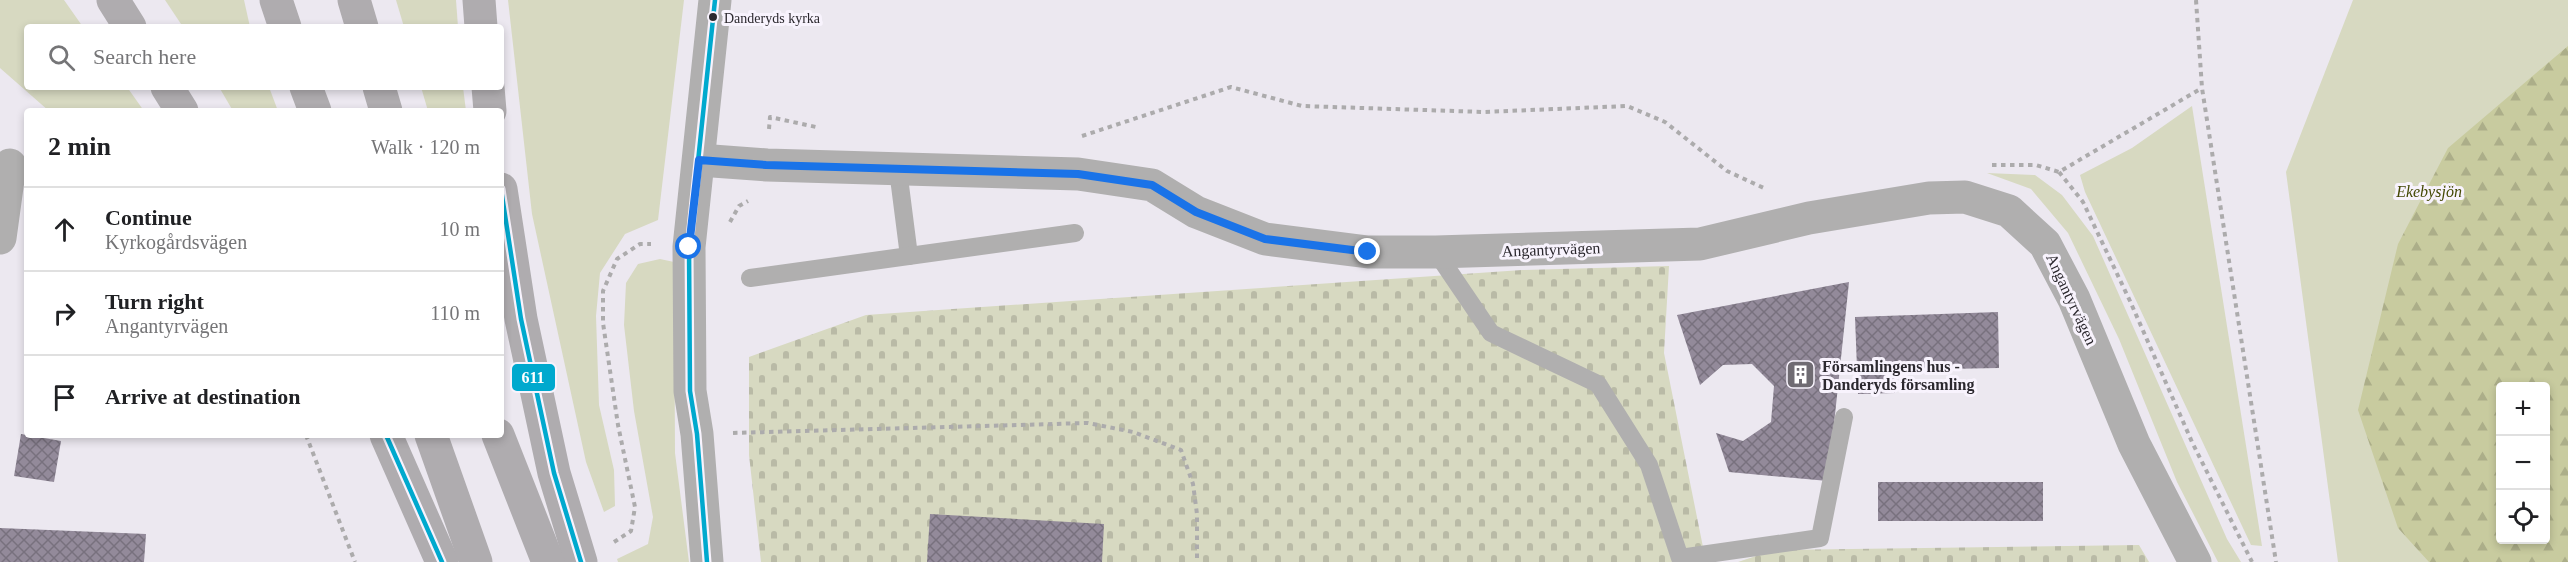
<!DOCTYPE html>
<meta charset="utf-8">
<style>
:root{--surface:#fff;--page:#f6f6f6;--text:#202124;--muted:#757577;--line:#e0e0e0}
body{margin:0;font-family:Georgia,serif;background:var(--page);color:var(--text)}
.controls{position:absolute;right:18px;bottom:18px;display:grid;overflow:hidden;border-radius:6px;box-shadow:0 3px 9px #0003}
.controls button{width:54px;height:54px;display:grid;place-items:center;padding:0;border:0;border-bottom:2px solid var(--line);background:var(--surface);color:var(--text);font:30px sans-serif}
.stop{position:absolute;width:18px;height:18px;margin:-14px;border:4px solid #1a73e8;border-radius:50%;background:#fff}
.stop.end{background:#1a73e8;border-color:#fff;box-shadow:0 2px 6px #0008}
.list{margin:0;padding:0;list-style:none}
h2{display:flex;justify-content:space-between;align-items:center;height:78px;margin:0;padding:0 24px;font-size:26px}
h2 small{font-size:20px;font-weight:400;color:var(--muted)}
.list li{display:grid;grid-template-columns:39px 1fr auto;gap:18px;align-items:center;box-sizing:border-box;height:84px;padding:0 24px;border-top:2px solid var(--line)}
.list b{display:block;font-size:22px;white-space:nowrap}
.list p{margin:0;font-size:20px;white-space:nowrap;color:var(--muted)}
.list em{font-size:20px;font-style:normal;color:var(--muted)}
.icon{flex:none;width:33px;height:33px;fill:none;stroke:currentColor;stroke-width:2;stroke-linecap:round;stroke-linejoin:round}
.map{position:relative;flex:none;width:2568px;height:562px;overflow:hidden}
.search{position:absolute;background:var(--surface);box-shadow:0 3px 9px #0003;left:24px;top:24px;width:480px;height:66px;display:flex;align-items:center;gap:15px;box-sizing:border-box;padding:0 21px;border-radius:6px;color:var(--muted);font-size:22px}
.panel{position:absolute;background:var(--surface);box-shadow:0 3px 9px #0003;left:24px;top:108px;width:480px;height:330px;border-radius:6px}
.map>svg:first-child{display:block}
.green{fill:#d7d9c1;fill-rule:evenodd}
.forest{fill:url(#forest-firs);fill-rule:evenodd}
.cemetery{fill:url(#cemetery-stones)}
.building{fill:url(#building-cross-hatch)}
.lines{fill:none;stroke-linecap:round;stroke-linejoin:round}
.path{stroke:#acabac;stroke-width:4;stroke-dasharray:4.5 4.5;stroke-linecap:butt}
.service{stroke:#b0afaf;stroke-width:18}
.minor{stroke:#b0afaf;stroke-width:33}
.tertiary{stroke:#b0afaf;stroke-width:33}
.motorway{stroke:#afacaf;stroke-width:33}
.bus-1-casing{stroke:#f8f3fd;stroke-width:9}
.bus-1{stroke:#00a9ce;stroke-width:4.5}
.route{stroke:#1a73e8;stroke-width:8}
.bus-dot{fill:#2b282e;stroke:#f8f3fd;stroke-width:2}
.labels{text-anchor:middle;stroke-width:6;stroke-linejoin:round;paint-order:stroke}
.bus-label{font-size:14px;fill:#2b282e;stroke:#f8f3fd;text-anchor:start}
.park-label{font-size:16px;font-style:italic;fill:#444904;stroke:#f8f3fd}
.street-label{font-size:16px;fill:#2b282e;stroke:#f8f3fd}
.poi-label{font-size:16px;font-weight:bold;fill:#2b282e;stroke:#f8f3fd;text-anchor:start}
.line-badge{stroke:#f8f3fd;stroke-width:2}
.badge-label{font-size:16px;text-anchor:middle;font-weight:bold;fill:#fff}
</style>
<div class="map">
<svg width="2568" height="562" viewBox="0 0 2568 562">
<defs>
<pattern id="forest-firs" width="22" height="20" patternUnits="userSpaceOnUse" patternTransform="scale(1.5)"><rect width="22" height="20" fill="#c8cb9f"/><path d="M5 1l3.5 6h-7zM16 11l3.5 6h-7z" fill="#acae89"/></pattern>
<pattern id="cemetery-stones" width="16" height="16" patternUnits="userSpaceOnUse" patternTransform="scale(1.5)"><rect width="16" height="16" fill="#d7d9c1"/><path d="M2 7V4a2 2 0 0 1 4 0v3zM10 15v-3a2 2 0 0 1 4 0v3z" fill="#b9baa6"/></pattern>
<pattern id="building-cross-hatch" width="8" height="8" patternUnits="userSpaceOnUse" patternTransform="scale(1.5)"><rect width="8" height="8" fill="#938a9a"/><path d="M0 0l8 8M0 8l8-8" fill="none" stroke="#78717e"/></pattern>
</defs>
<rect width="100%" height="100%" fill="#ece8f0"/>
<g class="green">
<polygon points="0,0 64,0 83,27 27,27 27,87 127,87 144,111 49,111 0,68"/>
<polygon points="165,0 244,0 250,27 183,27"/>
<polygon points="396,0 456,0 458,27 404,27"/>
<polygon points="508,0 684,0 658,220 625,234 600,273 596,316 599,405 614,470 615,506 604,512 586,462 532,214"/>
<path d="M2353,0h215v562h-230l-52,-390zM2500,386h46v154h-46z"/>
<polygon points="219,87 269,87 278,111 233,111"/>
<polygon points="421,87 463,87 466,111 428,111"/>
<polygon points="2192,106 2262,546 2251,545 2085,192 2080,175 2132,148"/>
<polygon points="1987,173 2035,175 2062,195 2093,236 2227,539 2241,562 2218,562 2177,482 2119,339 2068,233 2031,189"/>
<polygon points="660,259 674,262 675,453 689,562 618,562 617,559 648,544 653,517 634,411 624,325 626,283 638,264"/>
</g>
<path class="forest" d="M2568,46v516h-139l-31,-34 -40,-118 40,-166 50,-96zM2500,386h46v154h-46z"/>
<g class="cemetery">
<polygon points="1669,266 1664,353 1706,562 761,562 749,455 749,357 866,315 1522,270"/>
<polygon points="2139,545 2149,562 1738,562 1774,550"/>
</g>
<g class="building">
<polygon points="1849,282 1828,481 1729,472 1716,433 1743,441 1771,422 1774,386 1752,364 1723,365 1700,385 1677,315"/>
<polygon points="1998,312 1999,368 1894,370 1895,393 1858,394 1855,317"/>
<polygon points="21,434 61,441 54,482 14,476"/>
<rect x="1878" y="482" width="165" height="39"/>
<polygon points="930,514 1104,524 1102,562 927,562"/>
<polygon points="0,528 146,534 144,562 0,562"/>
</g>
<g class="lines">
<g class="path">
<polyline points="2196,0 2202,88 2276,562"/>
<polyline points="769,129 770,117 816,127"/>
<polyline points="1082,136 1231,87 1302,106 1484,112 1627,106 1665,122 1727,171 1766,189"/>
<polyline points="1992,165 2036,165 2059,172 2202,88"/>
<polyline points="2059,172 2083,202 2130,301 2192,442 2252,562"/>
<polyline points="730,222 739,206 748,201"/>
<polyline points="733,433 1088,423 1133,432 1181,450 1193,484 1197,514 1197,562"/>
<polyline points="306,435 355,562"/>
<polyline points="614,542 631,531 635,507 618,425 603,323 603,291 617,259 640,244 651,244"/>
</g>
<g class="service">
<polyline points="898,170 909,256"/>
<polyline points="1436,252 1491,333 1598,384 1649,465 1680,558 1820,538 1844,417"/>
<polyline points="750,278 1075,233"/>
</g>
<polyline class="minor" points="0,238 10,165"/>
<g class="tertiary">
<polyline points="699,160 767,165 1078,174 1152,185 1196,212 1265,239 1368,252 1436,252 1700,244 1809,218 1929,198 1965,197 2009,211 2045,244 2074,299 2134,444 2195,562"/>
<polyline points="707,562 697,434 690,391 689,247 715,0"/>
</g>
<g class="motorway">
<polyline points="113,0 130,27"/>
<polyline points="276,0 285,27"/>
<polyline points="354,0 362,27"/>
<polyline points="479,0 481,27"/>
<polyline points="167,87 182,111"/>
<polyline points="306,87 315,111"/>
<polyline points="379,87 386,111"/>
<polyline points="488,87 490,111"/>
<polyline points="501,189 521,319 554,473 581,562"/>
<polyline points="386,435 442,562"/>
<polyline points="431,435 476,562"/>
<polyline points="498,435 548,562"/>
</g>
<defs>
<g id="bus-1">
<polyline points="501,189 521,319 554,473 581,562"/>
<polyline points="386,435 442,562"/>
<polyline points="707,562 697,434 690,391 689,247 715,0"/>
</g>
</defs>
<use href="#bus-1" class="bus-1-casing"/>
<use href="#bus-1" class="bus-1"/>
</g>
<g class="lines">
<polyline class="route" points="689,247 699,160 766,165 1078,174 1152,185 1196,212 1265,239 1368,252"/>
</g>
<defs>
<symbol id="building-square" viewBox="-11 -11 22 22"><rect x="-9" y="-9" width="18" height="18" rx="4" fill="#6f6b72" stroke="#f8f3fd"/><path d="M-4-6H4V6H1V3H-1V6H-4ZM-2.5-4.3h1.7v1.8h-1.7ZM.8-4.3h1.7v1.8H.8ZM-2.5-1h1.7V.8h-1.7ZM.8-1h1.7V.8H.8Z" fill="#fff"/></symbol>
</defs>
<g fill-rule="evenodd">
<use href="#building-square" x="1784" y="358" width="33" height="33"/>
</g>
<circle class="bus-dot" cx="713" cy="17" r="5"/>
<g class="labels">
<g class="bus-label">
<text x="724" y="23">Danderyds kyrka</text>
</g>
<g class="park-label">
<text x="2429" y="197">Ekebysjön</text>
</g>
<g class="street-label">
<text transform="translate(1551 249) rotate(-2)" y="6">Angantyrvägen</text>
<text transform="translate(2072 299) rotate(65)" y="6">Angantyrvägen</text>
</g>
<g class="poi-label">
<text x="1822" y="372">Församlingens hus -<tspan x="1822" dy="18">Danderyds församling</tspan></text>
</g>
</g>
<rect class="line-badge" x="511" y="363" width="45" height="29" rx="6" fill="#00a9ce"/>
<g class="badge-label">
<text x="533" y="383">611</text>
</g>
</svg>
<div class="controls">
<button>+</button>
<button>−</button>
<button><svg class="icon" aria-label="locate" viewBox="0 0 24 24"><circle cx="12" cy="12" r="6"/><path d="M12 2v4M12 18v4M2 12h4M18 12h4"/></svg></button>
</div>
<div class="stop" style="left:689px;top:247px"></div>
<div class="stop end" style="left:1368px;top:252px"></div>
<div class="search"><svg class="icon" aria-label="search" viewBox="0 0 24 24"><circle cx="10" cy="10" r="6"/><path d="M15 15l6 6"/></svg>Search here</div>
<section class="panel">
<h2>2 min<small>Walk · 120 m</small></h2>
<ul class="list">
<li><svg class="icon" aria-label="ahead" viewBox="0 0 24 24"><path d="M12 20V5M6 11l6-6 6 6"/></svg><div><b>Continue</b><p>Kyrkogårdsvägen</p></div><em>10 m</em></li>
<li><svg class="icon" aria-label="right" viewBox="0 0 24 24"><path d="M7 20v-9h11M14 6l5 5-5 5"/></svg><div><b>Turn right</b><p>Angantyrvägen</p></div><em>110 m</em></li>
<li><svg class="icon" aria-label="arrive" viewBox="0 0 24 24"><path d="M6 21V4h12l-3 4 3 4H6"/></svg><div><b>Arrive at destination</b></div></li>
</ul>
</section>
</div>
